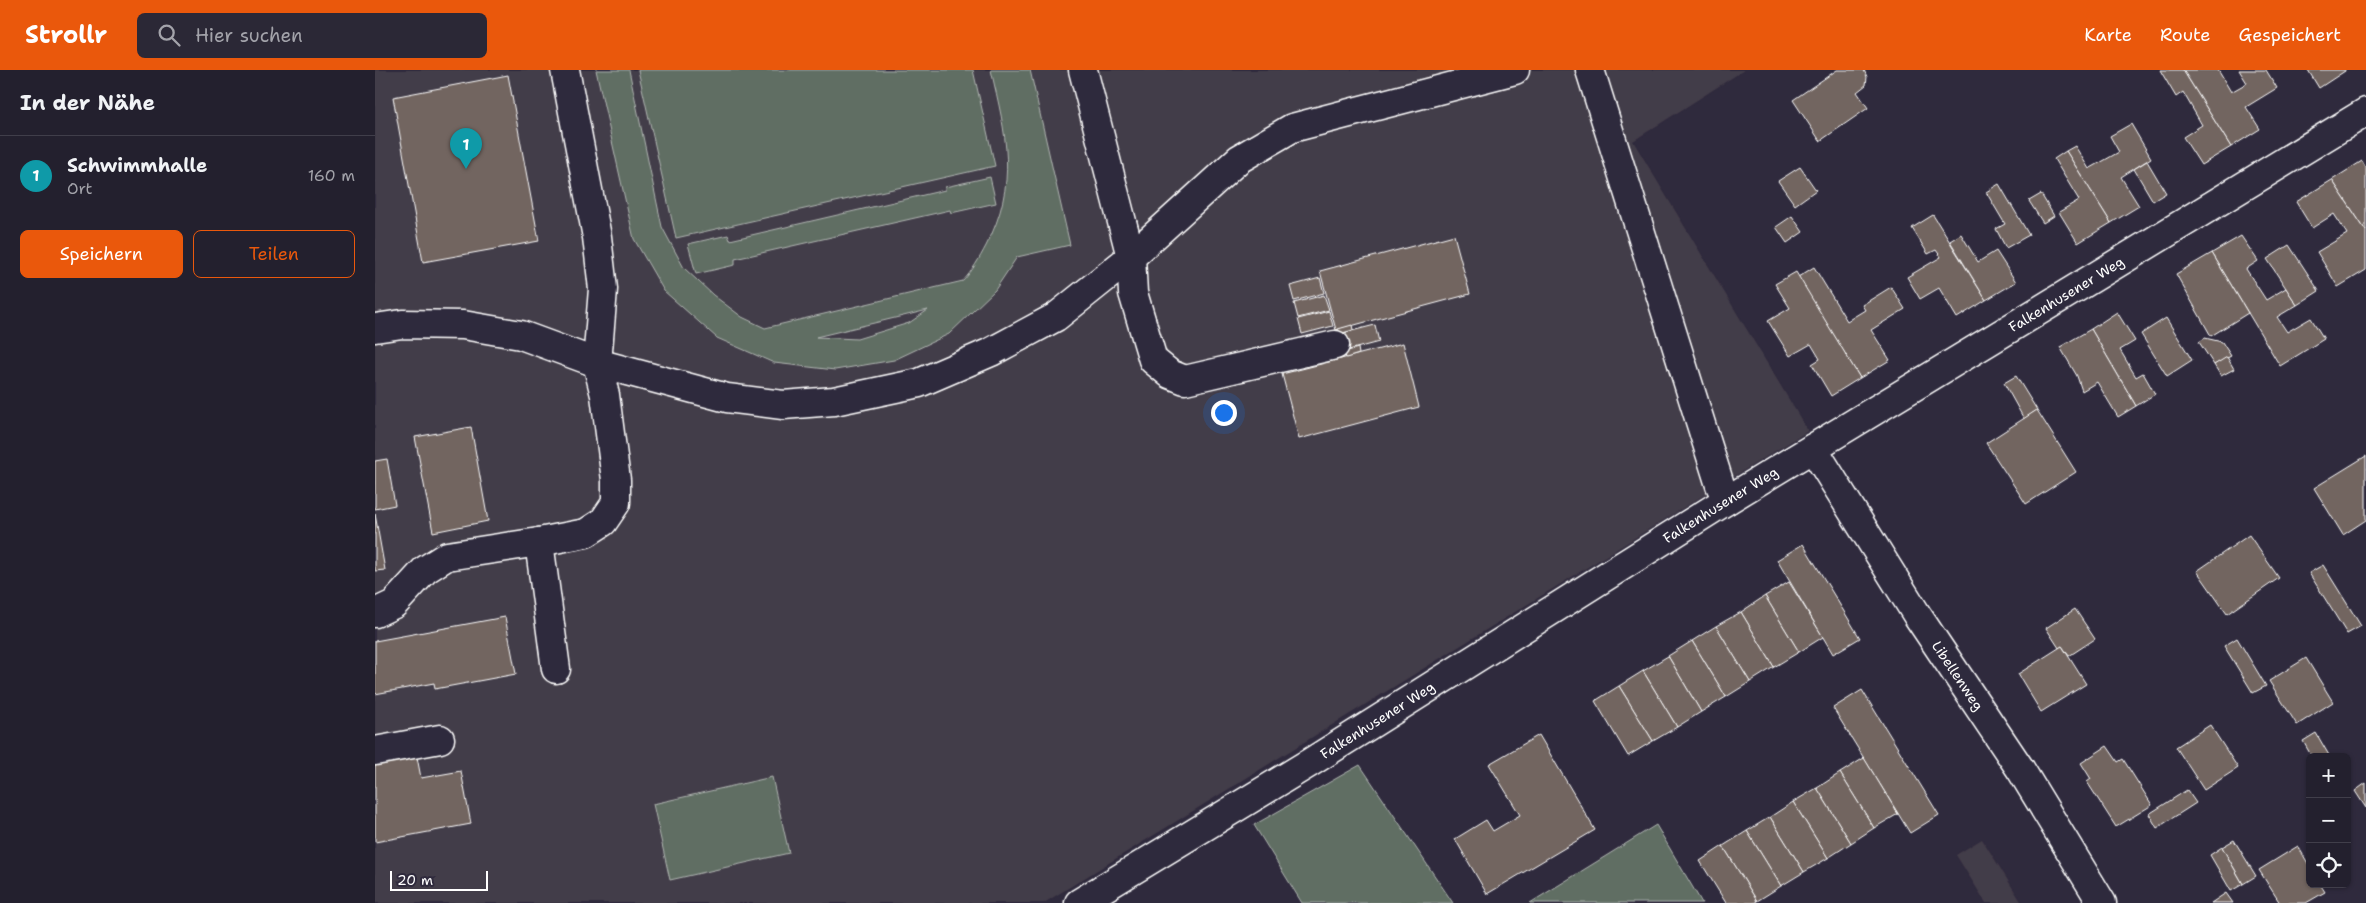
<!DOCTYPE html>
<html lang="de">
<meta charset="utf-8">
<style>
:root{--surface:#23202e;--page:#2b2836;--text:#f1f3f6;--muted:#a3a3aa;--line:#403e4a;--accent:#ea580c}
body{margin:0;font-family:"Shantell Sans",sans-serif;background:var(--page);color:var(--text)}
.controls{position:absolute;right:15px;bottom:15px;display:grid;overflow:hidden;border-radius:8px;box-shadow:0 1px 4px #0004}
.controls button{width:45px;height:45px;display:grid;place-items:center;padding:0;border:0;border-bottom:1px solid var(--line);background:var(--surface);color:var(--text);font:25px sans-serif}
.scale{position:absolute;left:15px;bottom:12px;width:98px;box-sizing:border-box;padding-left:5px;border:2px solid #fff;border-top:0;font-size:14px;line-height:18px;white-space:nowrap;color:#fff;-webkit-text-stroke:4px #2f2a3d;paint-order:stroke}
.you{position:absolute;left:848px;top:342px;width:18px;height:18px;margin:-12px;border:4px solid #fff;border-radius:50%;background:#1a73e8;box-shadow:0 0 0 8px #1a73e833}
.badge{display:grid;place-items:center;width:32px;height:32px;border-radius:50%;background:var(--accent);color:#fff;font-size:16px;font-weight:700}
.pin{position:absolute;translate:-50% -41px;filter:drop-shadow(0 1px 2px #0008)}
.pin::after{content:'';position:absolute;top:26px;width:18px;height:15px;background:inherit;clip-path:polygon(0 0,100% 0,50% 100%)}
.list{margin:0;padding:0;list-style:none}
h2{display:flex;justify-content:space-between;align-items:center;height:65px;margin:0;padding:0 20px;font-size:21px}
h2 small{font-size:16px;font-weight:400;color:var(--muted)}
.list li{display:grid;grid-template-columns:32px 1fr auto;gap:15px;align-items:center;box-sizing:border-box;height:80px;padding:0 20px;border-top:1px solid var(--line)}
.list b{display:block;font-size:19px;white-space:nowrap}
.list p{margin:0;font-size:16px;white-space:nowrap;color:var(--muted)}
.list em{font-size:16px;font-style:normal;color:var(--muted)}
.actions{display:flex;gap:10px;padding:15px 20px}
.actions a{flex:1;padding:11px 0;border:1px solid var(--accent);border-radius:8px;text-align:center;font-size:18px;color:var(--accent)}
.actions .main{background:var(--accent);color:#fff}
.icon{flex:none;width:28px;height:28px;fill:none;stroke:currentColor;stroke-width:2;stroke-linecap:round;stroke-linejoin:round}
.map{position:relative;flex:none;width:1991px;height:833px;overflow:hidden}
header{display:flex;align-items:center;gap:30px;box-sizing:border-box;height:70px;padding:0 25px;background:var(--accent);color:#fff}
header strong{font-size:24px}
nav{display:flex;gap:28px;margin-inline-start:auto;font-size:18px}
.search{width:350px;height:45px;background:var(--page);display:flex;align-items:center;gap:12px;box-sizing:border-box;padding:0 18px;border-radius:8px;color:var(--muted);font-size:19px}
main{display:flex}
aside{flex:1;background:var(--surface)}
.map>svg:first-child{display:block}
.built{fill:#433c48}
.green{fill:#606e64;stroke:#b0b6b2;fill-rule:evenodd}
.building{fill:#726560;stroke:#fff}
.lines{fill:none;stroke-linecap:round;stroke-linejoin:round}
.minor-casing{stroke:#fff;stroke-width:31}
.minor{stroke:#2f2a3d;stroke-width:28}
.labels{text-anchor:middle;stroke-width:5;stroke-linejoin:round;paint-order:stroke}
.street-label{font-size:14px;fill:#fff;stroke:#2f2a3d}
</style>
<header>
<strong>Strollr</strong>
<div class="search"><svg class="icon" aria-label="search" viewBox="0 0 24 24"><circle cx="10" cy="10" r="6"/><path d="M15 15l6 6"/></svg>Hier suchen</div>
<nav><a>Karte</a><a>Route</a><a>Gespeichert</a></nav>
</header>
<main>
<aside>
<h2>In der Nähe<small></small></h2>
<ul class="list">
<li><span class="badge" style="background:#0f9aa8">1</span><div><b>Schwimmhalle</b><p>Ort</p></div><em>160 m</em></li>
</ul>
<div class="actions"><a class="main">Speichern</a><a>Teilen</a></div>
</aside>
<div class="map">
<svg width="1991" height="833" viewBox="0 0 1991 833">
<rect width="100%" height="100%" fill="#2f2a3d"/>
<filter id="ink" filterUnits="userSpaceOnUse"><feTurbulence type="fractalNoise" baseFrequency=".02" numOctaves="2"/><feDisplacementMap in="SourceGraphic" scale="10" xChannelSelector="R" yChannelSelector="G"/><feConvolveMatrix kernelMatrix="1 2 1 2 8 2 1 2 1" color-interpolation-filters="sRGB"/></filter>
<g filter="url(#ink)">
<g class="built">
<polygon points="0,0 1369,0 1258,71 1433,361 669,833 0,833"/>
<polygon points="1607,769 1647,833 1611,833 1581,785"/>
</g>
<g class="green">
<path d="M221,0h33l33,157 22,41 29,27 29,22 23,11 198,-47c10,-11 16,-22 23,-35 33,-63 20,-111 5,-176h39l40,175 -53,12 -22,33 -46,44 -55,26 -59,10 -61,-7 -57,-25 -53,-47 -30,-52zM553,240l-19,13 -52,16 -41,-2z"/>
<polygon points="263,0 598,0 620,96 301,168"/>
<polygon points="615,107 621,133 576,143 575,140 360,189 360,195 321,204 313,174 353,165 355,170 570,120 570,117"/>
<polygon points="985,695 1078,833 927,833 879,755"/>
<polygon points="397,707 414,783 295,810 278,734"/>
<polygon points="1281,755 1327,833 1155,833"/>
</g>
<g class="building">
<polygon points="1462,0 1489,0 1492,7 1491,15 1482,22 1493,38 1445,71 1418,30"/>
<polygon points="1785,0 1808,0 1856,77 1826,95 1808,67 1827,55 1808,22 1801,27"/>
<polygon points="1808,0 1843,0 1856,22 1872,13 1864,0 1891,0 1902,18 1871,37 1885,59 1856,77"/>
<polygon points="1933,0 1970,0 1970,1 1944,18"/>
<polygon points="133,5 164,171 48,192 18,27"/>
<polygon points="1756,54 1776,88 1746,107 1764,136 1736,153 1691,81 1700,76 1714,99 1744,82 1735,66"/>
<polygon points="1691,81 1736,153 1703,173 1684,142 1704,130 1679,89"/>
<polygon points="1772,91 1791,123 1778,131 1759,99"/>
<polygon points="1987,91 1991,98 1991,161 1957,110"/>
<polygon points="1425,97 1441,120 1420,135 1403,111"/>
<polygon points="1957,110 1991,161 1991,200 1963,217 1942,182 1972,164 1959,144 1937,158 1921,132"/>
<polygon points="1624,114 1654,165 1631,178 1621,159 1630,154 1611,122"/>
<polygon points="1666,124 1679,146 1668,153 1654,131"/>
<polygon points="1558,145 1611,230 1582,248 1564,218 1545,229 1532,207 1566,187 1561,180 1553,184 1537,158"/>
<polygon points="1417,146 1428,162 1412,173 1401,157"/>
<polygon points="1586,164 1603,192 1621,181 1641,212 1611,230 1575,171"/>
<polygon points="1079,165 1095,224 961,260 945,201"/>
<polygon points="1866,166 1883,191 1871,199 1891,230 1911,218 1922,235 1902,247 1912,262 1936,248 1949,269 1905,296 1837,183"/>
<polygon points="1914,175 1944,221 1922,235 1892,189"/>
<polygon points="1837,183 1873,243 1836,266 1801,204"/>
<polygon points="1439,197 1472,251 1490,240 1487,235 1516,217 1530,239 1496,260 1515,290 1485,308 1423,207"/>
<polygon points="1421,202 1485,308 1456,326 1437,294 1445,289 1436,274 1415,286 1393,251 1415,238 1400,214"/>
<polygon points="945,208 949,223 919,231 915,216"/>
<polygon points="949,225 954,240 923,248 919,233"/>
<polygon points="954,241 958,256 927,264 923,249"/>
<polygon points="1742,242 1760,271 1745,280 1761,307 1768,303 1780,324 1761,336 1716,259"/>
<polygon points="1791,248 1817,290 1792,306 1766,264"/>
<polygon points="977,255 978,260 964,264 963,259"/>
<polygon points="1000,255 1004,272 966,282 961,265"/>
<polygon points="1716,259 1761,336 1743,347 1722,312 1707,321 1702,306 1685,277"/>
<polygon points="1830,268 1847,272 1856,286 1839,295 1824,272"/>
<polygon points="1028,273 1044,337 924,369 907,304"/>
<polygon points="983,278 984,284 971,288 969,282"/>
<polygon points="1852,287 1859,299 1846,306 1839,295"/>
<polygon points="1641,306 1662,340 1649,349 1629,313"/>
<polygon points="1662,340 1701,402 1651,434 1611,373"/>
<polygon points="96,357 113,451 58,462 40,367"/>
<polygon points="1991,386 1991,450 1968,465 1939,418"/>
<polygon points="12,389 20,435 0,439 0,391"/>
<polygon points="0,444 10,500 0,501"/>
<polygon points="1874,465 1904,508 1852,544 1822,501"/>
<polygon points="1428,474 1485,568 1458,584 1402,490"/>
<polygon points="1948,495 1986,556 1972,564 1934,503"/>
<polygon points="1414,512 1448,567 1424,582 1390,526"/>
<polygon points="1390,526 1424,582 1399,597 1366,542"/>
<polygon points="1700,539 1720,569 1694,586 1687,576 1684,578 1671,558"/>
<polygon points="1366,542 1399,597 1375,612 1341,556"/>
<polygon points="130,547 141,604 60,619 59,613 0,624 0,571"/>
<polygon points="1341,556 1375,612 1351,627 1317,571"/>
<polygon points="1862,568 1891,616 1878,623 1849,576"/>
<polygon points="1317,571 1351,627 1326,642 1293,586"/>
<polygon points="1687,576 1711,614 1666,642 1643,604"/>
<polygon points="1293,586 1326,642 1302,657 1268,601"/>
<polygon points="1931,588 1958,632 1922,655 1894,611"/>
<polygon points="1268,601 1302,657 1278,671 1244,616"/>
<polygon points="1244,616 1278,671 1253,686 1220,631"/>
<polygon points="1487,620 1564,745 1535,763 1458,638"/>
<polygon points="1835,655 1863,698 1829,720 1801,677"/>
<polygon points="1941,663 1955,687 1937,687 1928,671"/>
<polygon points="1164,665 1220,760 1112,824 1080,769 1111,750 1118,761 1145,745 1114,694"/>
<polygon points="1732,676 1743,692 1748,689 1777,735 1741,757 1712,712 1716,709 1706,693"/>
<polygon points="42,687 46,708 86,701 96,754 0,772 0,695"/>
<polygon points="1489,688 1523,744 1499,758 1465,703"/>
<polygon points="1465,703 1499,758 1476,773 1442,718"/>
<polygon points="1991,713 1991,738 1980,721"/>
<polygon points="1442,718 1476,773 1453,788 1418,732"/>
<polygon points="1812,720 1821,733 1782,758 1774,744"/>
<polygon points="1418,732 1453,788 1429,802 1395,747"/>
<polygon points="1395,747 1429,802 1406,816 1372,761"/>
<polygon points="1372,761 1406,816 1382,831 1348,776"/>
<polygon points="1859,770 1881,806 1868,814 1847,777"/>
<polygon points="1348,776 1382,831 1379,833 1351,833 1325,791"/>
<polygon points="1923,776 1935,797 1935,814 1945,814 1950,822 1931,833 1905,833 1884,800"/>
<polygon points="1847,777 1868,814 1856,821 1835,785"/>
<polygon points="1851,823 1858,833 1836,833"/>
</g>
<g class="lines">
<defs>
<g id="minor">
<polyline points="708,0 756,187 758,223 778,290 795,304 810,310 960,275"/>
<polyline points="1215,0 1345,415 1352,430"/>
<polyline points="0,258 27,254 88,255 146,265 222,293 352,328 408,335 459,331 544,313 616,282 681,247 756,187 864,89 917,58 1140,0"/>
<path id="s1" d="M1438,378l104,167 104,155 81,133"/>
<polyline points="164,472 181,599"/>
<polyline points="0,543 19,534 50,500 72,486 164,472 211,463 228,452 241,433 241,410 230,325 222,293 228,219 222,167 190,0"/>
<polyline points="0,681 65,669"/>
<path id="s2" d="M704,833l232,-141 405,-255 650,-395"/>
</g>
</defs>
<use href="#minor" class="minor-casing"/>
<use href="#minor" class="minor"/>
</g>
</g>
<g class="labels">
<g class="street-label">
<text dy="5" stroke="none"><textPath href="#s2" startOffset="1160">Falkenhusener Weg</textPath></text>
<text dy="5" stroke="none"><textPath href="#s2" startOffset="755">Falkenhusener Weg</textPath></text>
<text dy="5" stroke="none"><textPath href="#s1" startOffset="270">Libellenweg</textPath></text>
<text dy="5" stroke="none"><textPath href="#s2" startOffset="350">Falkenhusener Weg</textPath></text>
</g>
</g>
</svg>
<div class="controls">
<button>+</button>
<button>−</button>
<button><svg class="icon" aria-label="locate" viewBox="0 0 24 24"><circle cx="12" cy="12" r="6"/><path d="M12 2v4M12 18v4M2 12h4M18 12h4"/></svg></button>
</div>
<div class="scale">20 m</div>
<div class="you"></div>
<div class="pin badge" style="left:91px;top:99px;background:#0f9aa8">1</div>
</div>
</main>
